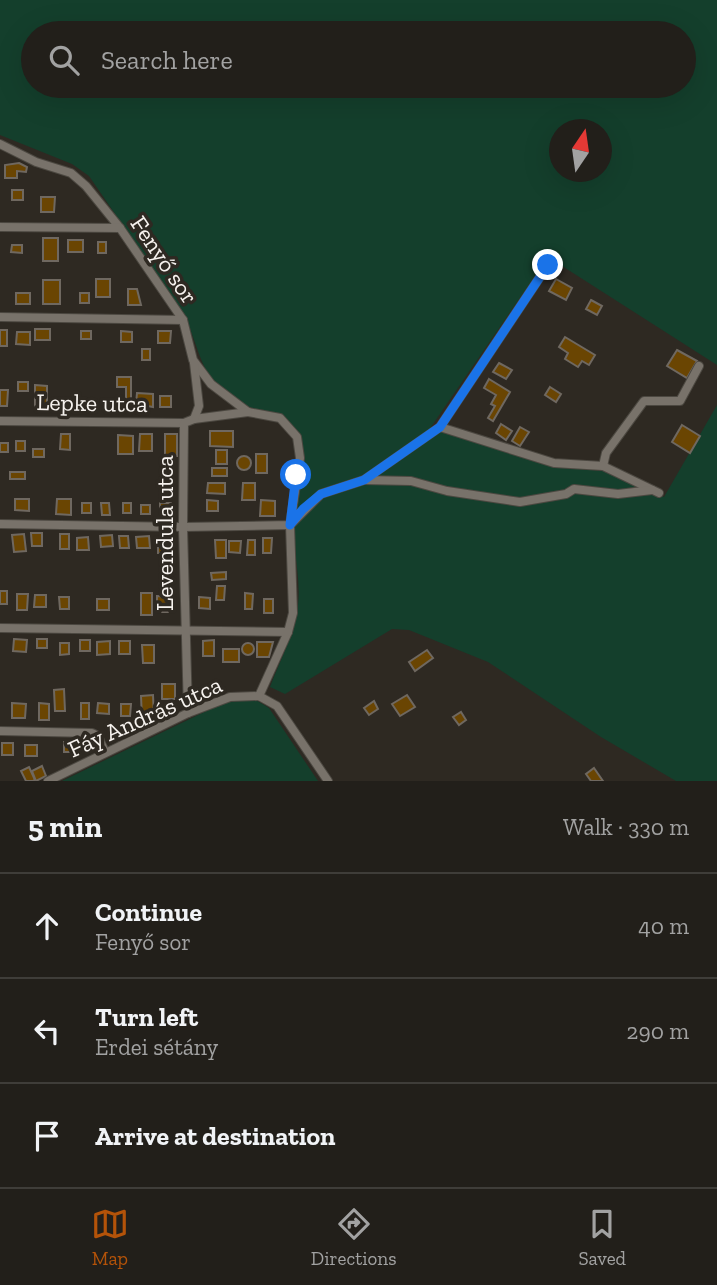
<!DOCTYPE html>
<meta charset="utf-8">
<style>
:root{--surface:#221f1a;--page:#2a2723;--text:#f1f3f6;--muted:#a2a2a2;--line:#3f3d39;--accent:#b45309}
body{margin:0;font-family:"Zilla Slab",serif;background:var(--page);color:var(--text)}
.compass{position:absolute;left:549px;top:119px;width:63px;height:63px;border-radius:50%;background:var(--surface);box-shadow:0 7px 28px #0002;rotate:13deg}
.stop{position:absolute;width:21px;height:21px;margin:-16px;border:5px solid #1a73e8;border-radius:50%;background:#fff}
.stop.end{background:#1a73e8;border-color:#fff;box-shadow:0 2px 7px #0008}
.list{margin:0;padding:0;list-style:none}
h2{display:flex;justify-content:space-between;align-items:center;height:91px;margin:0;padding:0 28px;font-size:30px}
h2 small{font-size:23px;font-weight:400;color:var(--muted)}
.list li{display:grid;grid-template-columns:46px 1fr auto;gap:21px;align-items:center;box-sizing:border-box;height:105px;padding:0 28px;border-top:2px solid var(--line)}
.list b{display:block;font-size:26px;white-space:nowrap}
.list p{margin:0;font-size:23px;white-space:nowrap;color:var(--muted)}
.list em{font-size:23px;font-style:normal;color:var(--muted)}
.icon{flex:none;width:38px;height:38px;fill:none;stroke:currentColor;stroke-width:2;stroke-linecap:round;stroke-linejoin:round}
.map{position:relative;flex:none;width:717px;height:781px;overflow:hidden}
.search{position:absolute;background:var(--surface);box-shadow:0 7px 28px #0002;left:21px;right:21px;top:21px;height:77px;display:flex;align-items:center;gap:18px;box-sizing:border-box;padding:0 24px;border-radius:38px;color:var(--muted);font-size:26px}
.sheet{height:406px;background:var(--surface)}
nav{display:flex;justify-content:space-around;align-items:center;box-sizing:border-box;height:98px;border-top:2px solid var(--line);background:var(--surface);font-size:19px;color:var(--muted)}
nav a{display:grid;justify-items:center;gap:4px}
nav .on{color:var(--accent)}
.map>svg:first-child{display:block}
.green{fill:#143f2c;fill-rule:evenodd}
.building{fill:#6a4502;stroke:#6f6860;stroke-width:2}
.lines{fill:none;stroke-linecap:round;stroke-linejoin:round}
.street-casing{stroke:#4c4841;stroke-width:10}
.street{stroke:#78726a;stroke-width:8}
.route{stroke:#1a73e8;stroke-width:9}
.labels{text-anchor:middle;stroke-width:7;stroke-linejoin:round;paint-order:stroke}
.street-label{font-size:24px;fill:#f6f2ee;stroke:#2e2922}
</style>
<div class="map">
<svg width="717" height="781" viewBox="0 0 717 781">
<rect width="100%" height="100%" fill="#2e2922"/>
<g class="green">
<path d="M0,0h717v365l-169,-108 -117,170 121,40 52,4 60,26 53,-92v376h-41l-75,-44 -113,-75 -79,-32 -17,-1 -107,65 -15,-7c9,-24 23,-51 27,-75 6,-33 -6,-69 -6,-101 1,-28 15,-58 -2,-83 -12,-19 -39,-17 -56,-28 -35,-22 -34,-60 -52,-90l-92,-134 -17,-12 -72,-29zM33,33h651v53h-651zM560,130h42v42h-42z"/>
<polygon points="229,700 256,700 269,708 318,781 62,781"/>
</g>
<g class="building">
<polygon points="19,163 27,167 26,172 17,171 17,178 5,178 5,165"/>
<rect x="12" y="190" width="11" height="10"/>
<polygon points="41,197 55,197 54,212 41,212"/>
<rect x="43" y="238" width="15" height="23"/>
<rect x="68" y="240" width="15" height="12"/>
<rect x="98" y="242" width="8" height="11"/>
<polygon points="12,245 22,245 22,253 11,252"/>
<rect x="96" y="279" width="14" height="18"/>
<polygon points="556,279 572,288 566,300 549,291"/>
<rect x="43" y="280" width="17" height="24"/>
<polygon points="128,289 137,289 141,305 128,305"/>
<rect x="16" y="293" width="14" height="11"/>
<rect x="80" y="293" width="9" height="10"/>
<polygon points="591,300 602,306 597,315 586,309"/>
<rect x="35" y="329" width="15" height="11"/>
<rect x="0" y="330" width="7" height="16"/>
<rect x="81" y="331" width="10" height="8"/>
<polygon points="121,331 132,332 132,342 121,342"/>
<polygon points="158,331 171,331 170,343 158,343"/>
<polygon points="17,332 30,332 30,345 16,344"/>
<polygon points="565,337 595,355 589,365 582,361 578,367 565,359 568,353 559,347"/>
<rect x="142" y="349" width="8" height="11"/>
<polygon points="677,350 697,361 687,378 667,366"/>
<polygon points="499,363 512,370 506,379 493,372"/>
<polygon points="117,377 131,377 131,400 126,400 126,387 117,387"/>
<polygon points="489,379 510,392 493,421 488,418 495,406 491,404 496,395 484,388"/>
<rect x="18" y="382" width="10" height="9"/>
<polygon points="35,385 47,386 47,407 35,406"/>
<polygon points="550,387 561,394 556,402 545,395"/>
<polygon points="0,390 8,390 7,406 0,406"/>
<polygon points="137,393 153,394 153,407 136,404"/>
<rect x="160" y="396" width="11" height="11"/>
<rect x="81" y="400" width="9" height="9"/>
<polygon points="501,424 512,431 506,440 496,433"/>
<polygon points="682,425 700,436 690,453 672,442"/>
<polygon points="520,427 529,432 520,446 512,441"/>
<polygon points="210,431 233,431 233,447 210,446"/>
<polygon points="61,434 70,434 70,450 60,449"/>
<polygon points="140,434 152,434 152,451 139,451"/>
<rect x="165" y="434" width="12" height="22"/>
<polygon points="118,435 133,436 133,454 118,454"/>
<rect x="16" y="441" width="9" height="10"/>
<rect x="0" y="443" width="8" height="9"/>
<rect x="33" y="449" width="11" height="8"/>
<rect x="216" y="450" width="11" height="14"/>
<rect x="256" y="454" width="11" height="19"/>
<circle cx="244" cy="463" r="7"/>
<rect x="212" y="468" width="15" height="8"/>
<rect x="10" y="472" width="15" height="7"/>
<polygon points="208,483 225,483 225,494 207,493"/>
<polygon points="243,483 255,483 255,500 242,500"/>
<polygon points="15,499 29,499 29,511 15,510"/>
<polygon points="57,499 71,499 71,515 56,514"/>
<polygon points="207,500 218,501 218,511 207,511"/>
<polygon points="261,500 275,501 275,516 260,516"/>
<rect x="82" y="503" width="9" height="10"/>
<polygon points="101,503 109,503 110,515 102,515"/>
<rect x="123" y="503" width="8" height="10"/>
<rect x="160" y="503" width="11" height="11"/>
<rect x="141" y="505" width="9" height="9"/>
<polygon points="31,533 42,533 42,546 32,546"/>
<polygon points="24,534 26,551 14,552 12,535"/>
<rect x="60" y="534" width="9" height="15"/>
<polygon points="112,535 113,546 101,547 100,536"/>
<polygon points="119,536 128,536 129,548 120,548"/>
<polygon points="149,536 150,548 137,548 136,537"/>
<polygon points="88,537 89,550 77,550 77,538"/>
<polygon points="158,538 173,541 174,552 158,553"/>
<polygon points="263,538 272,538 271,553 263,553"/>
<polygon points="215,540 226,540 226,558 216,558"/>
<polygon points="248,540 255,540 255,555 247,555"/>
<polygon points="229,541 241,541 240,553 229,552"/>
<polygon points="226,572 226,579 212,580 211,573"/>
<polygon points="217,586 225,586 224,600 216,600"/>
<rect x="0" y="591" width="7" height="13"/>
<rect x="141" y="593" width="11" height="22"/>
<polygon points="245,593 253,594 252,609 245,609"/>
<polygon points="17,594 28,594 27,610 17,610"/>
<polygon points="35,595 46,595 46,607 34,607"/>
<polygon points="157,596 168,597 168,612 157,612"/>
<polygon points="59,597 69,597 69,609 60,609"/>
<polygon points="199,597 210,598 210,609 199,608"/>
<rect x="97" y="599" width="12" height="11"/>
<rect x="264" y="599" width="9" height="14"/>
<polygon points="14,639 27,640 26,652 13,651"/>
<rect x="37" y="639" width="10" height="9"/>
<rect x="80" y="640" width="10" height="11"/>
<polygon points="214,640 214,656 203,656 203,641"/>
<polygon points="110,641 110,654 97,655 97,642"/>
<rect x="119" y="641" width="11" height="13"/>
<polygon points="257,642 273,642 269,657 257,657"/>
<circle cx="248" cy="649" r="6"/>
<polygon points="60,643 69,643 69,654 60,655"/>
<polygon points="142,645 154,645 154,663 143,663"/>
<rect x="223" y="649" width="16" height="13"/>
<polygon points="427,650 433,658 415,671 409,662"/>
<rect x="162" y="684" width="13" height="15"/>
<polygon points="64,689 65,711 55,711 54,690"/>
<polygon points="153,695 154,718 142,719 141,696"/>
<polygon points="407,695 415,707 400,716 392,704"/>
<polygon points="374,701 378,709 369,715 364,708"/>
<polygon points="12,703 26,704 25,718 12,718"/>
<polygon points="39,703 49,704 49,720 39,720"/>
<rect x="81" y="703" width="8" height="16"/>
<polygon points="98,703 109,704 109,714 97,713"/>
<polygon points="121,704 131,704 130,716 121,716"/>
<polygon points="461,712 466,720 459,725 453,717"/>
<rect x="64" y="742" width="15" height="10"/>
<rect x="2" y="743" width="11" height="12"/>
<rect x="25" y="745" width="12" height="11"/>
<polygon points="42,766 46,776 36,781 32,771"/>
<polygon points="29,767 35,780 33,781 26,781 21,771"/>
<polygon points="594,768 603,781 591,781 586,774"/>
</g>
<g class="lines">
<defs>
<g id="street">
<polyline points="0,144 36,162 71,173 86,186 120,228 183,320 193,360 211,384 248,412 280,418 297,437 300,458 290,525 293,613 288,632 259,696"/>
<polyline points="0,227 120,228"/>
<polyline points="0,317 183,320"/>
<polyline points="194,419 248,412"/>
<polyline points="0,421 184,423"/>
<polyline points="440,427 554,463 603,466 606,453 644,401 680,401 699,366"/>
<polyline points="603,466 659,493"/>
<polyline points="364,480 411,481 447,491 520,502 566,494 574,489 618,494 652,490"/>
<polyline points="0,524 183,527 290,525 321,494 364,480 440,427 548,265"/>
<polyline points="0,628 288,632"/>
<polyline points="259,696 277,706 328,781"/>
<polyline points="188,713 183,527 184,423 194,419 199,406 194,363"/>
<polyline points="0,731 92,733 98,736 105,752"/>
<polyline points="48,781 188,713 230,697 259,696"/>
</g>
</defs>
<use href="#street" class="street-casing"/>
<use href="#street" class="street"/>
</g>
<g class="lines">
<polyline class="route" points="296,475 290,525 303,509 321,494 364,480 440,427 548,265"/>
</g>
<g class="labels">
<g class="street-label">
<text transform="translate(164 260) rotate(56)" y="8">Fenyő sor</text>
<text transform="translate(92 403) rotate(1)" y="8">Lepke utca</text>
<text transform="translate(165 533) rotate(-90)" y="8">Levendula utca</text>
<text transform="translate(145 717) rotate(-24)" y="8">Fáy András utca</text>
</g>
</g>
</svg>
<svg class="compass" viewBox="-18 -18 36 36"><path d="M0-13l5 13h-10z" fill="#e53935"/><path d="M0 13l5-13h-10z" fill="#a2a2a2"/></svg>
<div class="stop" style="left:296px;top:475px"></div>
<div class="stop end" style="left:548px;top:265px"></div>
<div class="search"><svg class="icon" aria-label="search" viewBox="0 0 24 24"><circle cx="10" cy="10" r="6"/><path d="M15 15l6 6"/></svg>Search here</div>
</div>
<section class="sheet">
<h2>5 min<small>Walk · 330 m</small></h2>
<ul class="list">
<li><svg class="icon" aria-label="ahead" viewBox="0 0 24 24"><path d="M12 20V5M6 11l6-6 6 6"/></svg><div><b>Continue</b><p>Fenyő sor</p></div><em>40 m</em></li>
<li><svg class="icon" aria-label="left" viewBox="0 0 24 24"><path d="M17 20v-9H6M10 6l-5 5 5 5"/></svg><div><b>Turn left</b><p>Erdei sétány</p></div><em>290 m</em></li>
<li><svg class="icon" aria-label="arrive" viewBox="0 0 24 24"><path d="M6 21V4h12l-3 4 3 4H6"/></svg><div><b>Arrive at destination</b></div></li>
</ul>
</section>
<nav>
<a class="on"><svg class="icon" aria-label="map" viewBox="0 0 24 24"><path d="M3 6l6-2 6 2 6-2v14l-6 2-6-2-6 2zM9 4v14M15 6v14"/></svg>Map</a>
<a><svg class="icon" aria-label="directions" viewBox="0 0 24 24"><path d="M12 3l9 9-9 9-9-9zM9 14v-3h6M13 9l2 2-2 2"/></svg>Directions</a>
<a><svg class="icon" aria-label="saved" viewBox="0 0 24 24"><path d="M7 4h10v16l-5-4-5 4z"/></svg>Saved</a>
</nav>
